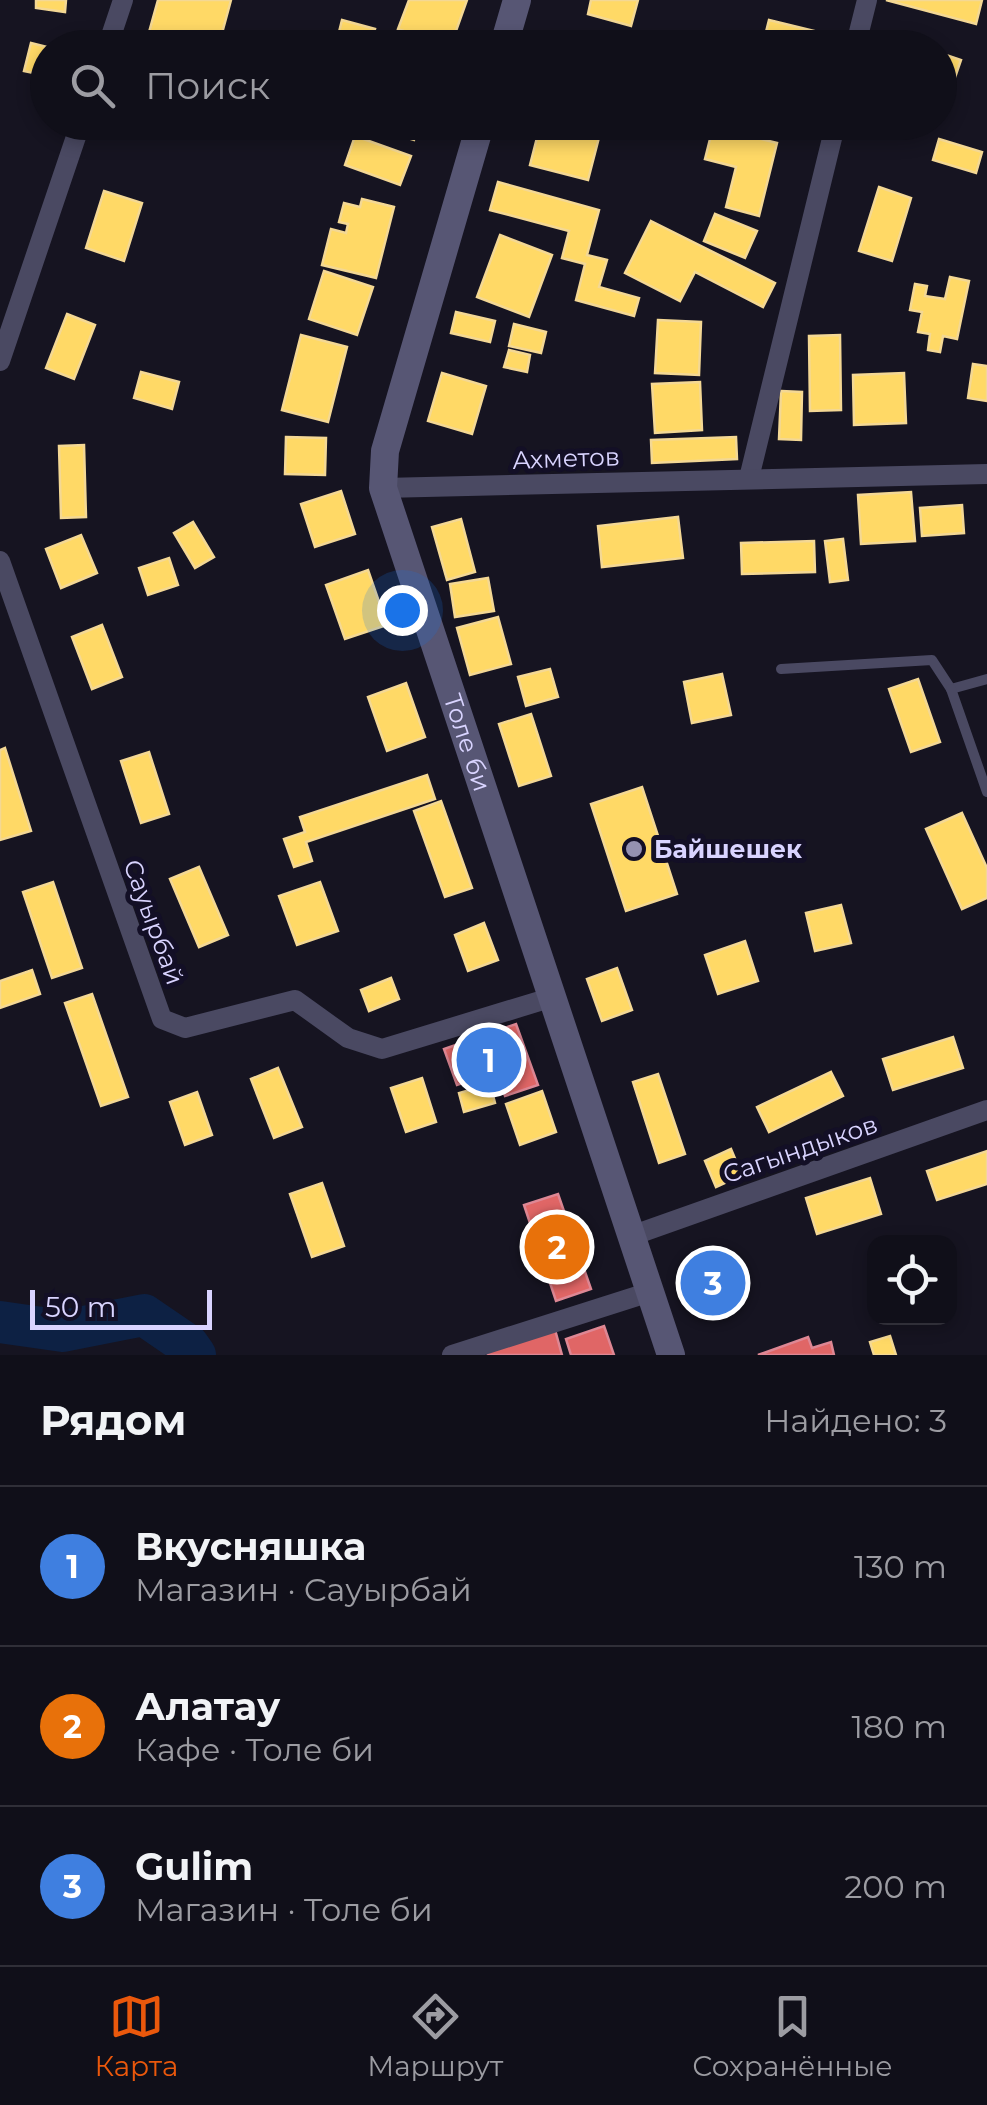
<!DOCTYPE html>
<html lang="ru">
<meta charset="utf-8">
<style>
:root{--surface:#100f19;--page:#191822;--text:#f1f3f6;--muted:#9c9ca2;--line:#302f38;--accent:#ea580c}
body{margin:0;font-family:Montserrat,sans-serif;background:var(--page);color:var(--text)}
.controls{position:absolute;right:30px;bottom:30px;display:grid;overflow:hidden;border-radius:20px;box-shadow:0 5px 15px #0003}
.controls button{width:90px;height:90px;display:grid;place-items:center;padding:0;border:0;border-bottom:2px solid var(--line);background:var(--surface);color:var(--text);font:50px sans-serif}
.scale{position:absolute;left:30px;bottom:25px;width:182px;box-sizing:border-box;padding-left:10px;border:5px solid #d9d4ff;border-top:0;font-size:28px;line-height:35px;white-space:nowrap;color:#d9d4ff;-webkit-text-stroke:8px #130f26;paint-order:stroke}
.you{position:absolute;left:402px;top:610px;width:35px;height:35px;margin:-25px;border:8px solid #fff;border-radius:50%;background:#1a73e8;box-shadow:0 0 0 15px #1a73e833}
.badge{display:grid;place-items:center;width:65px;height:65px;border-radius:50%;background:var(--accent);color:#fff;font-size:32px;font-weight:700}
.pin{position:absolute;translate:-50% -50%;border:5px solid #fff;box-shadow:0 2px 10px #0006}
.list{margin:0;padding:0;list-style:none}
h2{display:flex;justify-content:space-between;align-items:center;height:130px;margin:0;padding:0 40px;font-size:42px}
h2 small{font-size:32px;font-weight:400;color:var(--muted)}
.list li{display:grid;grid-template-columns:65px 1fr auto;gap:30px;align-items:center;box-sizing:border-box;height:160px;padding:0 40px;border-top:2px solid var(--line)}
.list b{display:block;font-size:38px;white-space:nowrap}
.list p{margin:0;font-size:32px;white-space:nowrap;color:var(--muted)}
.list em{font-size:32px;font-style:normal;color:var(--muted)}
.icon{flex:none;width:55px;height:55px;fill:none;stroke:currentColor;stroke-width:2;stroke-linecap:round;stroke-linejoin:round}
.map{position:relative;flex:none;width:987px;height:1355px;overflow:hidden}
.search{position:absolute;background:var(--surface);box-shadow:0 5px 15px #0003;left:30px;right:30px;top:30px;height:110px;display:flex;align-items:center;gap:25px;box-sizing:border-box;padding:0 35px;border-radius:55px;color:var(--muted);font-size:38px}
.sheet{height:610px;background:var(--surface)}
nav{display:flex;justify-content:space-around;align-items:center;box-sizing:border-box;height:140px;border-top:2px solid var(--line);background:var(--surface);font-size:28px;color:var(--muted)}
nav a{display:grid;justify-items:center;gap:5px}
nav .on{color:var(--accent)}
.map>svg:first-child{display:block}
.homes{fill:#ffd966;stroke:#f4d894;stroke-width:2.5}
.shops{fill:#e06666;stroke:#de8794;stroke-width:2.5}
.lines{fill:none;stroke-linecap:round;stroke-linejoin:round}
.river{stroke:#0d2144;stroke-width:42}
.service{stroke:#4a4962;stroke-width:10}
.minor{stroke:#4a4962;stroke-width:20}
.secondary{stroke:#575674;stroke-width:28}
.poi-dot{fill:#9591b1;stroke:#130f26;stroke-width:4}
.labels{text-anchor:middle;stroke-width:10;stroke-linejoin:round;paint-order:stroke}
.street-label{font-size:25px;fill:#d9d4ff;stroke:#130f26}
.poi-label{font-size:25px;font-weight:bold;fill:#d9d4ff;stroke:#130f26;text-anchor:start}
</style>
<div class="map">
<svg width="987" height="1355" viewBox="0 0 987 1355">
<rect width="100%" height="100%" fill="#161421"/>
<g class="homes">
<polygon points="36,0 66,0 65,12 36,8"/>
<polygon points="158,0 231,0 218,48 190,48 148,36"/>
<polygon points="409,0 467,0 450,48 398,29"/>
<polygon points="591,0 638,0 631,26 588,14"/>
<polygon points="886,0 982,0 976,24"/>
<polygon points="342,20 375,29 370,48 335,48"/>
<polygon points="769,20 814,31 810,48 762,48"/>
<polygon points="31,43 51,48 48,48 48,76 24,71"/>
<polygon points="940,53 961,60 940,121"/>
<polygon points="354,122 419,122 414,140"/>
<polygon points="541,122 603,122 588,180 530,165"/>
<polygon points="713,127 777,143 759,216 726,207 736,167 705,159"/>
<polygon points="355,136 411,156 400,185 345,165"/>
<polygon points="939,139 982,152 976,173 933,160"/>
<polygon points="498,182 599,210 587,255 607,260 599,287 639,298 634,316 576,300 585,264 562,258 569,231 490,210"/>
<polygon points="879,187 911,198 892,261 859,251"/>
<polygon points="104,191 142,203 124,261 86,248"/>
<polygon points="362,199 394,207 376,278 322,265 331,229 346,233 348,224 339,222 344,203 360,207"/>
<polygon points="715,214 757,231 745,258 704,241"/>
<polygon points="651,221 775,283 763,307 695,272 680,301 625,273"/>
<polygon points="500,235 552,255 529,317 477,297"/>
<polygon points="324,271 373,287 357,335 309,319"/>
<polygon points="950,277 969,281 957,339 943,336 940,352 928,350 930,334 918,332 922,312 910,310 915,284 927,286 925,296 945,299"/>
<polygon points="456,312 495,321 490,342 451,333"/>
<polygon points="67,314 95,325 74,379 46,368"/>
<polygon points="658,320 701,322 699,375 655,373"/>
<polygon points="514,324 546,332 541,353 509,346"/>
<polygon points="301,335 347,347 328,422 282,410"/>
<polygon points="840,335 841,410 810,411 809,336"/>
<polygon points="509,350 530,355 527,372 504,367"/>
<polygon points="973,364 987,366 987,401 968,398"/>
<polygon points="141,372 179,382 172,409 134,398"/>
<polygon points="442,373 486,386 472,434 428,421"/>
<polygon points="904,373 906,423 854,425 853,375"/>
<polygon points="700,382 702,430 655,433 652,384"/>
<polygon points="781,391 802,392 801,440 779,439"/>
<polygon points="286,437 326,438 325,475 285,474"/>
<polygon points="736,437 737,459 652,463 651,440"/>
<polygon points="84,445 86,517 61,518 59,446"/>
<polygon points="341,491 355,534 315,547 301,504"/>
<polygon points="911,492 915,541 861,544 858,495"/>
<polygon points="962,505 964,533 922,536 920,508"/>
<polygon points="678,517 683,558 602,567 598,526"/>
<polygon points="461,519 475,572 447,580 432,527"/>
<polygon points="193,522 214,557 195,568 174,533"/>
<polygon points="81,535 97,573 61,588 46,549"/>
<polygon points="843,539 848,580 830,582 825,541"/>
<polygon points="814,541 815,572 742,574 741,543"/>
<polygon points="169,558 178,585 148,595 139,568"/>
<polygon points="368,570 387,625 345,639 326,585"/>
<polygon points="488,578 494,611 455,617 450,584"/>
<polygon points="498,617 511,664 470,675 457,628"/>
<polygon points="102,625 122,677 92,689 72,637"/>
<polygon points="550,669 558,697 526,706 518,677"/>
<polygon points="722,674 731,715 692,723 684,682"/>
<polygon points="918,679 940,742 911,752 889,689"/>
<polygon points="406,683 425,737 387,751 368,697"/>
<polygon points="531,714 551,776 519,786 499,724"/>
<polygon points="5,748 31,831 0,840 0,750"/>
<polygon points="149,752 169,814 141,823 121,761"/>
<polygon points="427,775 435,799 306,842 312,861 294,867 284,839 305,832 300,817"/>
<polygon points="642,787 677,894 626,911 591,804"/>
<polygon points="441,801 472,888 445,897 414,811"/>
<polygon points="962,813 987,868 987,898 962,909 926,829"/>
<polygon points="199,867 228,935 199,947 170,879"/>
<polygon points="53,882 82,968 52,978 23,892"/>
<polygon points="320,882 338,931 297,945 279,896"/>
<polygon points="841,905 851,943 815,951 806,913"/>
<polygon points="484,923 498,960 468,971 455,935"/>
<polygon points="745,941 758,981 718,994 705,955"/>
<polygon points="617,968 632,1010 602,1021 587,979"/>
<polygon points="32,970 40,994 0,1008 0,981"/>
<polygon points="391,978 399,999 369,1011 361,990"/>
<polygon points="92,994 128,1097 101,1106 65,1003"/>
<polygon points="953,1037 963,1068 893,1090 883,1059"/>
<polygon points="278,1068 302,1127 274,1138 251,1079"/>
<polygon points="831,1072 843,1096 769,1132 757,1107"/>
<polygon points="658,1074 685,1154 659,1163 633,1082"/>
<polygon points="422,1078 436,1122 406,1132 391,1088"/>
<polygon points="490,1084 495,1103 464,1112 459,1093"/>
<polygon points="542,1091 556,1132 520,1145 506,1104"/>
<polygon points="197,1092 212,1135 185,1145 170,1102"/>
<polygon points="731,1149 742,1175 716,1187 705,1161"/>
<polygon points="987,1151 987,1184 937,1200 927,1171"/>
<polygon points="870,1178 881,1214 817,1234 806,1198"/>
<polygon points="322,1183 344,1246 312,1257 290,1194"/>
<polygon points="890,1336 896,1355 874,1355 870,1342"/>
</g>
<g class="shops">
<polygon points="516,1024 538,1085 505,1096 496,1072 457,1085 444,1049"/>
<polygon points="558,1194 591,1289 556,1301 524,1205"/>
<polygon points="720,1251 738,1305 706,1315 688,1261"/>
<polygon points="554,1326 562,1355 488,1355 485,1345"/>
<polygon points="604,1326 614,1355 571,1355 566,1339"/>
<polygon points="808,1337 812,1348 831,1342 834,1355 758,1355"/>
</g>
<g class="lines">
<polyline class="river" points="0,1322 63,1331 144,1315 188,1345 195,1355"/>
<g class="service">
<polyline points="781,669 932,660 951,689 987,679"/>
<polyline points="951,689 987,792"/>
</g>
<g class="minor">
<polyline points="107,48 123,0"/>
<polyline points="855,48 867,0"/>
<polyline points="0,361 81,122"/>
<polyline points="749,478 836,122"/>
<polyline points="383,488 987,474"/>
<polyline points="0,561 162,1019 185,1028 295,1000 348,1038 382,1049 553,997"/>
<polyline points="631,1236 987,1110"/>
<polyline points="452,1355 650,1292"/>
</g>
<g class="secondary">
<polyline points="503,48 517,0"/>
<path id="s1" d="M481,122l-96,329 -2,37 288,867"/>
</g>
</g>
<circle class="poi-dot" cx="634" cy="849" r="10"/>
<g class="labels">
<g class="street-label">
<text transform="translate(566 458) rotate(-2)" y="9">Ахметов</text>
<text dy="9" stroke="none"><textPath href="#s1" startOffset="648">Толе би</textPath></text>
<text transform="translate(154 922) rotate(70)" y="9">Сауырбай</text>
<text transform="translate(800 1149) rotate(-19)" y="9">Сагындыков</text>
</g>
<g class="poi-label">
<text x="654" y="858">Байшешек</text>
</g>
</g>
</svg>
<div class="controls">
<button><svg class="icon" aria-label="locate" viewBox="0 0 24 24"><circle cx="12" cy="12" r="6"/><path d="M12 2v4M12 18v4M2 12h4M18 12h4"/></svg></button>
</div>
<div class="scale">50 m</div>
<div class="you"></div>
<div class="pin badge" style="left:489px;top:1060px;background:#3f7fe0">1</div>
<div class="pin badge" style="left:557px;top:1247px;background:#e8710a">2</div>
<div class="pin badge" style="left:713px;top:1283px;background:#3f7fe0">3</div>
<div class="search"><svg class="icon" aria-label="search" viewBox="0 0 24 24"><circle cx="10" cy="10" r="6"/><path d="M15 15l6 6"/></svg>Поиск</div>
</div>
<section class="sheet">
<h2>Рядом<small>Найдено: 3</small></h2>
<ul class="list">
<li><span class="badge" style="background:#3f7fe0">1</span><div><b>Вкусняшка</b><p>Магазин · Сауырбай</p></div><em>130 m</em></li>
<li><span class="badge" style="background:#e8710a">2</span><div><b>Алатау</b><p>Кафе · Толе би</p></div><em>180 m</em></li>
<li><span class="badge" style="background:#3f7fe0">3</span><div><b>Gulim</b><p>Магазин · Толе би</p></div><em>200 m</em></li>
</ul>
</section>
<nav>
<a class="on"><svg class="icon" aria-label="map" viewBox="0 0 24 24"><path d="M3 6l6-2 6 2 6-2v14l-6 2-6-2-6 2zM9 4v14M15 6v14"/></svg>Карта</a>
<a><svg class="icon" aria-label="directions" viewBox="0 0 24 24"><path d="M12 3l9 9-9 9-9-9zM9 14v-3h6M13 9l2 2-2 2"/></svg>Маршрут</a>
<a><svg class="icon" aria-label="saved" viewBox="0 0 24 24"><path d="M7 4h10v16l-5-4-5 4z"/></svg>Сохранённые</a>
</nav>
